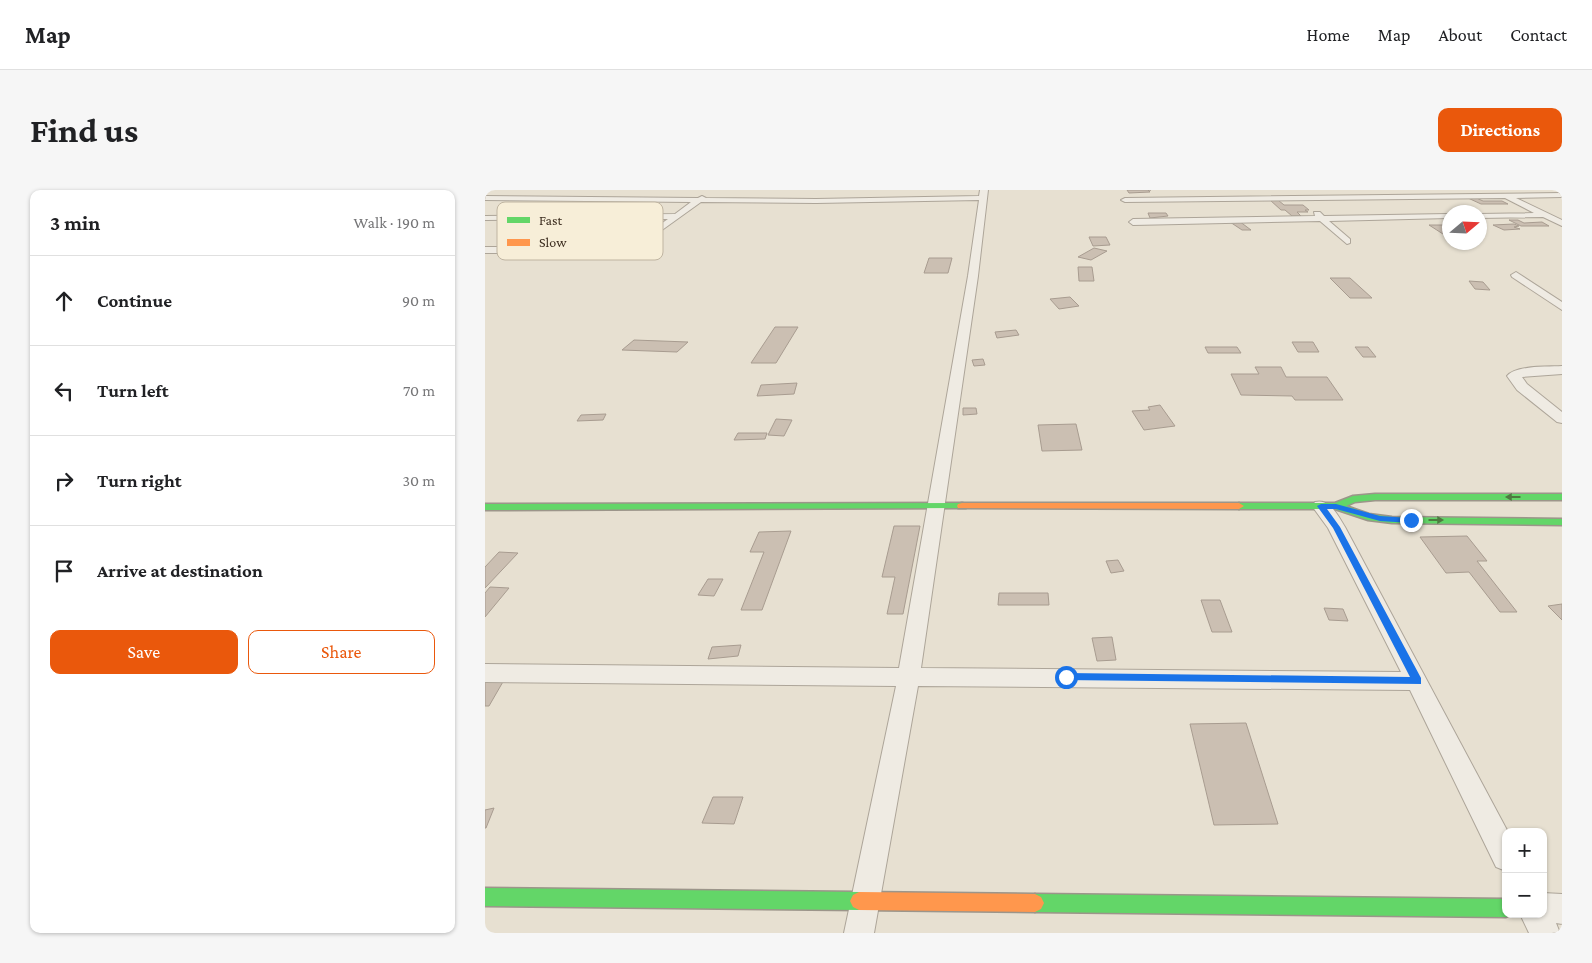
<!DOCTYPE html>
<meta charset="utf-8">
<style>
:root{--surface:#fff;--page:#f6f6f6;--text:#202124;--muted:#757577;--line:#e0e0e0;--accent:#ea580c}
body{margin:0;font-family:"Crimson Pro",serif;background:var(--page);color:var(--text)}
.controls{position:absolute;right:15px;bottom:15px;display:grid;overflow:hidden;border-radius:10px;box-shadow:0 1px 4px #0004}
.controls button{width:45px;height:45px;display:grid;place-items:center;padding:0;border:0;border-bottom:1px solid var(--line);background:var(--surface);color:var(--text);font:25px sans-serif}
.compass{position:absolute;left:957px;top:15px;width:45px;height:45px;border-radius:50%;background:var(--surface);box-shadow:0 1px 4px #0004;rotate:71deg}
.stop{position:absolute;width:15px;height:15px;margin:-11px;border:4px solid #1a73e8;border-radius:50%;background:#fff}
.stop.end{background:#1a73e8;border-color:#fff;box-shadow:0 1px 5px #0008}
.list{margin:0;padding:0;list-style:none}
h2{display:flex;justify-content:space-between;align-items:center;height:65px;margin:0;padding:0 20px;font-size:21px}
h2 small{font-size:16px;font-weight:400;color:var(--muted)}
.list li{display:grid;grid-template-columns:32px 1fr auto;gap:15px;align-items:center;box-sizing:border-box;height:90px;padding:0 20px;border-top:1px solid var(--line)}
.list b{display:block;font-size:19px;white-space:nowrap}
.list em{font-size:16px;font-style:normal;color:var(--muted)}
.actions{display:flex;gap:10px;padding:15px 20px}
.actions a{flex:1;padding:11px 0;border:1px solid var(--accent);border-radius:10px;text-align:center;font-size:18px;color:var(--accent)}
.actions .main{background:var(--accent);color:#fff}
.icon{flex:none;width:28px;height:28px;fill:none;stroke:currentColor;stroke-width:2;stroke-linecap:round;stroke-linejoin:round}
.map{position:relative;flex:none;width:1077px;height:743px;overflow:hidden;border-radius:10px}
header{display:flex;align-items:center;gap:30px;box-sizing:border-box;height:70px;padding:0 25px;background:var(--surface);border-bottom:1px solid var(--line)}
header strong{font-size:24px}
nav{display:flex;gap:28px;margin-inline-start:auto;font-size:18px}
.intro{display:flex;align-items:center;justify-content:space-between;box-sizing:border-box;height:120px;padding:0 30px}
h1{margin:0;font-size:35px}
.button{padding:12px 22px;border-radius:10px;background:var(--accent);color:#fff;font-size:18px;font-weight:700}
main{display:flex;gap:30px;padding:0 30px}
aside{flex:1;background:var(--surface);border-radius:10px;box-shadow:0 1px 4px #0004}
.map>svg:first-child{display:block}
.building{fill:#cbbfb2;stroke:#a89c90}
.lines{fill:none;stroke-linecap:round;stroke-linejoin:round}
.street-casing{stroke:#ada599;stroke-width:2}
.fast-casing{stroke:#9c958a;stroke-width:3}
.slow-casing{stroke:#9c958a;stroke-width:3}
.street{fill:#efebe3;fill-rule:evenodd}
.fast{fill:#63d668;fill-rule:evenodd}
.slow{fill:#ff974d;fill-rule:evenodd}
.oneway{fill:#4e7a40}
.route{fill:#1a73e8}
.key{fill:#f7eed8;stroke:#bfb4a1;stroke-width:1}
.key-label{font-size:14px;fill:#3d2e20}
</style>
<header>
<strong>Map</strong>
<nav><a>Home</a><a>Map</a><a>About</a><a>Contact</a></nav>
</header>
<div class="intro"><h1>Find us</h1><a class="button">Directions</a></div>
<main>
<aside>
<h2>3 min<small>Walk · 190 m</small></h2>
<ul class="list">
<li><svg class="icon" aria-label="ahead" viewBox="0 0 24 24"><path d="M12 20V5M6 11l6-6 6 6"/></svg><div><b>Continue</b></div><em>90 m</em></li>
<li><svg class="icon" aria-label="left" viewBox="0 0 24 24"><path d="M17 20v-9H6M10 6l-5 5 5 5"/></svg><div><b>Turn left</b></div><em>70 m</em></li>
<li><svg class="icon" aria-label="right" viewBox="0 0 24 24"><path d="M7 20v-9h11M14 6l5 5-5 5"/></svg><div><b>Turn right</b></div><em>30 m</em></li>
<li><svg class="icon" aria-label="arrive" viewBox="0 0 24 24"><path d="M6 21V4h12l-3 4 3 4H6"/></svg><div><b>Arrive at destination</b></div></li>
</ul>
<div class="actions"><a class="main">Save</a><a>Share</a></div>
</aside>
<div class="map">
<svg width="1077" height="743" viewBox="0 0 1077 743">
<rect width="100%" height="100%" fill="#e7e0d1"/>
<g class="building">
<polygon points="642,0 666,0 663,0 665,2 644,3"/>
<polygon points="987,6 998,11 1017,11 1023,14 996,14 983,8"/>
<polygon points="785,10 793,10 799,15 818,15 824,20 820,20 823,22 812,22 816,26 807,26 800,20 796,20"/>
<polygon points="663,23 681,23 683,26 665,28"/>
<polygon points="1024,30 1033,30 1039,33 1057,32 1064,36 1036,36"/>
<polygon points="754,31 766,40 757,40 745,32"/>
<polygon points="1029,34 1034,36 1029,37 1035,39 1019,40 1008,35"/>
<polygon points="944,35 964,35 964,40 959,40 964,44 958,44"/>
<polygon points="604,47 621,47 625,55 608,56"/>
<polygon points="609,58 622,61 606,70 593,67"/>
<polygon points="444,68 467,68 463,83 439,83"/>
<polygon points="593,77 607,77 609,91 594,91"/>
<polygon points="845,88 865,88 887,108 865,108"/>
<polygon points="984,91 998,92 1005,100 990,99"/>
<polygon points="585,107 594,116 574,119 565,109"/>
<polygon points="290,137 313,137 291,173 266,173"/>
<polygon points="531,140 534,145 512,148 510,142"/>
<polygon points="149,150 203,152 192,162 137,160"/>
<polygon points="807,152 828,152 834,162 813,162"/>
<polygon points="720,157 752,157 756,163 723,163"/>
<polygon points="870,157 883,157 891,167 878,167"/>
<polygon points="498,169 500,175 489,176 487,170"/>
<polygon points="770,177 796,177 801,187 842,187 858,210 810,210 807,206 756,205 746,184 774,184"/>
<polygon points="312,193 309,204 272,206 276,195"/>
<polygon points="675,215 690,236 659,240 647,221 665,220 663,217"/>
<polygon points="478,218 491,218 492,224 478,225"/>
<polygon points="121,224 118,230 92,231 96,225"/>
<polygon points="291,229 307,230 299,246 283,245"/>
<polygon points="591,234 597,260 557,261 553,235"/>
<polygon points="253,243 282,243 280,249 249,250"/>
<polygon points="409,336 435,336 418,424 402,424 410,387 397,387"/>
<polygon points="306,341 277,420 256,420 279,362 265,362 274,342"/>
<polygon points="982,346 1002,371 992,371 1032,422 1015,422 984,382 961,383 935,347"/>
<polygon points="14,362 33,363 0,398 0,377"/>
<polygon points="633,370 639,381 626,383 621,371"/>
<polygon points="223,389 238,389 229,406 213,405"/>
<polygon points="5,397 24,398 0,427 0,403"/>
<polygon points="514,403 563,403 564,415 513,415"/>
<polygon points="716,410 735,410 747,442 727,442"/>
<polygon points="1077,414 1077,430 1063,416"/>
<polygon points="839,418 858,419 863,431 844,430"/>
<polygon points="627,447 631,470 612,471 607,448"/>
<polygon points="256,455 253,466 223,469 227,457"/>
<polygon points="19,490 4,516 0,516 0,491"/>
<polygon points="761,533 793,634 729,635 705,534"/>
<polygon points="228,607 258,607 249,634 217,633"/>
<polygon points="9,618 1,638 0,638 0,620"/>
</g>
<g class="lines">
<defs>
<g id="street">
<path d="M495,0h8l-10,86 -57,392 480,4 -73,-144 -16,-22 3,-4c15,-4 23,14 30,25l163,305h-2v39l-10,-4 -86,-177 -492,-4 -44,247h-30l52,-247 -411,-4v-18l414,4 69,-392 11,-76 -163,3 -115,-1 -71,51h-145v-6h143l40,-28 -183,1v-4l190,-2 16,-12 -206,-2v-4l213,2 4,-2 4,2 110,1 163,-3z"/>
<polygon points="1077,3 1077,7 1031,8 1077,30 1077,36 1058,27 994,28 994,24 1049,23 1020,8 640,12 636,10 640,8"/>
<polygon points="829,22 835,22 839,26 964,24 964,28 844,31 865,49 865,53 862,54 835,31 648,35 644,32 648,29 830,26"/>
<polygon points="1031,82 1077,112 1077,120 1027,87 1026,85"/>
<path d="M1077,176v8l-40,3 5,7 35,28v11l-5,-1 -40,-32 -10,-14c9,-11 41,-9 55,-10z"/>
<polygon points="1058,703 1077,704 1077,734 1071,733 1075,743 1044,743 1035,724 1058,724"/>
</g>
<g id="fast">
<polygon points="890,304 1077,304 1077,310 890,310 870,312 861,316 884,324 907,327 1077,329 1077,335 907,333 883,330 850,319 754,319 749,316 754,313 850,313 868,306"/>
<polygon points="477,313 481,314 482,316 481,318 0,320 0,314"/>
<polygon points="0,698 374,702 380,705 383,711 380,717 374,720 0,716"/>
<polygon points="550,704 1021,709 1021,724 1027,724 1021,727 550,722 544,719 541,713 544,707"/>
</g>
<g id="slow">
<polygon points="477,313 754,313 759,316 754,319 473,318 472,316 473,314"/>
<polygon points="374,702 550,704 556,707 559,713 556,719 550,722 374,720 368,717 365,711 368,705"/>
</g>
</defs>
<use href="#street" class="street-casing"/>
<use href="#fast" class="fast-casing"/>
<use href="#slow" class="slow-casing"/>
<use href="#street" class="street"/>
<use href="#fast" class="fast"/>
<use href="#slow" class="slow"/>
</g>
<defs><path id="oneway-solid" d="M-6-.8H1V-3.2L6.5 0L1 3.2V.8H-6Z" transform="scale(1.25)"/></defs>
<g class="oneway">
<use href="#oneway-solid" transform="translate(1028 307) rotate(180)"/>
<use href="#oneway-solid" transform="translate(951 330)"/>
</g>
<polygon class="route" points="836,314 851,314 895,326 926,328 930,330 926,333 895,331 851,319 842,319 855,337 936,488 936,494 577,490 576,487 581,483 925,487 848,338 832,316"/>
<rect x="12" y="12" width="166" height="58" rx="8" class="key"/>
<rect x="22" y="27" width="23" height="6" fill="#63d668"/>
<rect x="22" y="49" width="23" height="7" fill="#ff974d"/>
<g class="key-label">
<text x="54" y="35">Fast</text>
<text x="54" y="57">Slow</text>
</g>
</svg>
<div class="controls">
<button>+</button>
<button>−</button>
</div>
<svg class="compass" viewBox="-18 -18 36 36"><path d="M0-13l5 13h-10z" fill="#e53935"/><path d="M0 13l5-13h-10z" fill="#757577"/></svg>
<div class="stop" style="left:581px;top:487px"></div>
<div class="stop end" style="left:926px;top:330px"></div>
</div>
</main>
